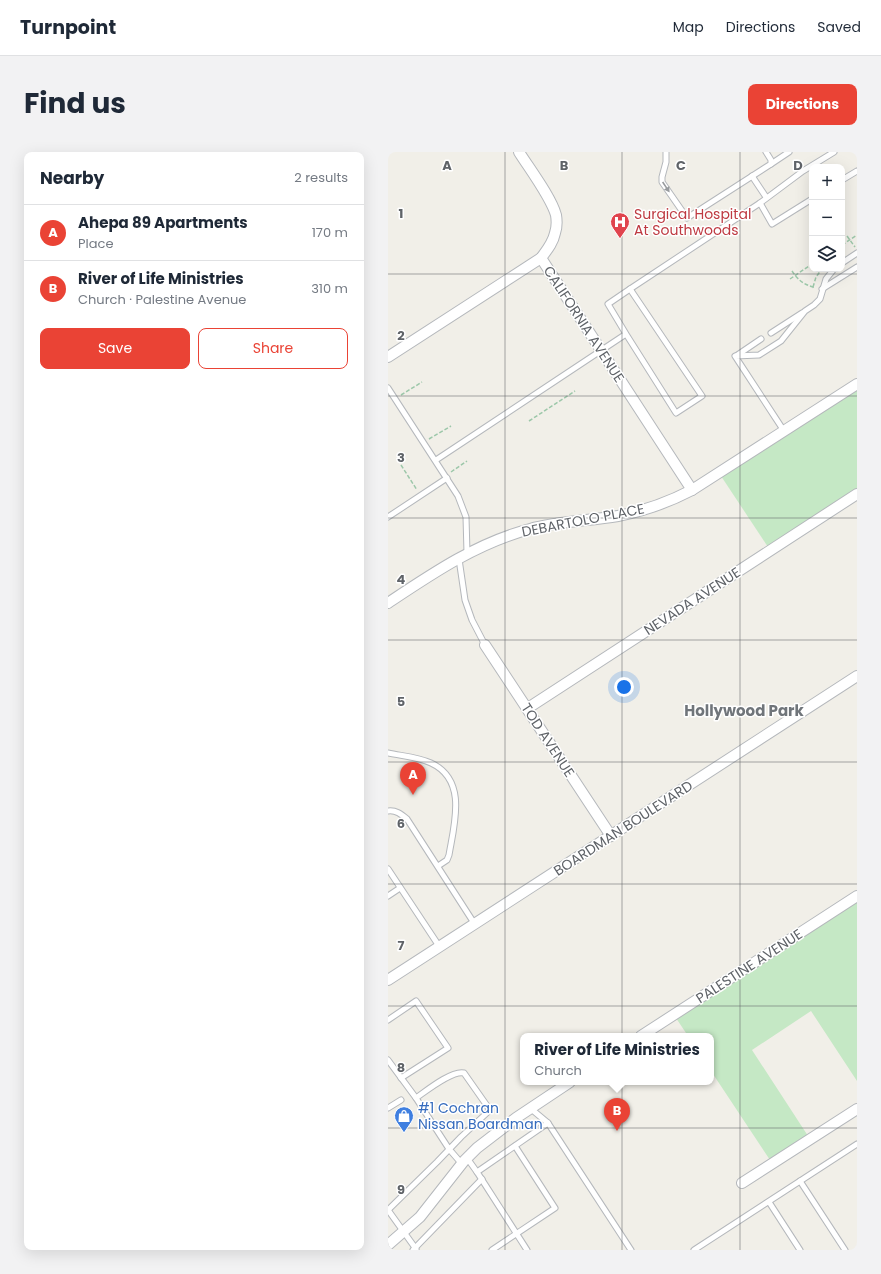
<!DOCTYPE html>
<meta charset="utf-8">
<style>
:root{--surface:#fff;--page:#f2f2f3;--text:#1f2937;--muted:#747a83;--line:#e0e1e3;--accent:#ea4335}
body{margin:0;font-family:Poppins,sans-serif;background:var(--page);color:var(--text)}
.controls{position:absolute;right:12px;top:12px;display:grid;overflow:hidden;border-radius:8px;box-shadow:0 4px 16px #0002}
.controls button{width:36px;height:36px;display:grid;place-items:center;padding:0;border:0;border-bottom:1px solid var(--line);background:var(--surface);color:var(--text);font:20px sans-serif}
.you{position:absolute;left:236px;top:535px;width:14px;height:14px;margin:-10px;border:3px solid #fff;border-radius:50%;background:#1a73e8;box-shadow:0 0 0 6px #1a73e833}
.badge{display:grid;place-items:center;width:26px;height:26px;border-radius:50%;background:var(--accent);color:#fff;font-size:13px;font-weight:700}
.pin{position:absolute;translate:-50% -33px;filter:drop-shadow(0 1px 2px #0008)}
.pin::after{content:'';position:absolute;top:21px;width:14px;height:12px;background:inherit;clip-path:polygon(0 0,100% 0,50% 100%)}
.popup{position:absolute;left:132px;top:881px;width:194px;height:52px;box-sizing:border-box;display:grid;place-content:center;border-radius:8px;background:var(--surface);filter:drop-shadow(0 1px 3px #0005);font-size:13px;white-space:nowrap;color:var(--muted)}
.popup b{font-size:15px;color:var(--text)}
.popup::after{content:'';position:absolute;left:50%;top:100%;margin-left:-8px;border:8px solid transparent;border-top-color:var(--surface)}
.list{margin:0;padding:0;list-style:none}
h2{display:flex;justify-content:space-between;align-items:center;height:52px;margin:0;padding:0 16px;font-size:17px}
h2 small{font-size:13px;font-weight:400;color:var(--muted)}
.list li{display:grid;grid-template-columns:26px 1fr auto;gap:12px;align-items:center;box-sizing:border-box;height:56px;padding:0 16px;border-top:1px solid var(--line)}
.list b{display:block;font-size:15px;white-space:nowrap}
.list p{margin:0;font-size:13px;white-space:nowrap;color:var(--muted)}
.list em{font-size:13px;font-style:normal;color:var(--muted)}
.actions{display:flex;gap:8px;padding:12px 16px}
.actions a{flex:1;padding:9px 0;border:1px solid var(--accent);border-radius:8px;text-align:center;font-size:14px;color:var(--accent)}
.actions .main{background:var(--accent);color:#fff}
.icon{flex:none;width:22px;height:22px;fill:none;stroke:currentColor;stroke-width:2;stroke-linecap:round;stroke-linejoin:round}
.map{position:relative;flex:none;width:469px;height:1098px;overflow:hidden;border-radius:8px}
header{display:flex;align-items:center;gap:24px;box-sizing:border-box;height:56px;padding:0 20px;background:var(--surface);border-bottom:1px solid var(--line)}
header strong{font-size:19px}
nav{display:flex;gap:22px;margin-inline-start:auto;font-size:14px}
.intro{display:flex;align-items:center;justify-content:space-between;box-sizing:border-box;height:96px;padding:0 24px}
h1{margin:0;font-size:28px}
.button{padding:10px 18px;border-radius:8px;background:var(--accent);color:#fff;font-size:14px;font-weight:700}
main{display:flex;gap:24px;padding:0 24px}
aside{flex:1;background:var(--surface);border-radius:8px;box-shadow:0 4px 16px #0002}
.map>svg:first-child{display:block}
.green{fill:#c5e8c5}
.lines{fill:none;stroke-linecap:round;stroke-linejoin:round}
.service-casing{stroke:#b5b8bc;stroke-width:7}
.minor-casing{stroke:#b5b8bc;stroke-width:12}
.path{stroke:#9cc7a9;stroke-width:1.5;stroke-dasharray:4 2;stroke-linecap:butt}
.service{stroke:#fff;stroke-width:5}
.minor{stroke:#fff;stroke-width:10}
.oneway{fill:#979a9d}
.grid{fill:none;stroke:#5f6368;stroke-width:1;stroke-opacity:0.55}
.labels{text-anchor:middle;stroke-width:3;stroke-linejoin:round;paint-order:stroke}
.health-label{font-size:14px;fill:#be3a42;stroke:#fff;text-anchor:start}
.street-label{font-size:14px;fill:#5f6368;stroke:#fff}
.shop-label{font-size:14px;fill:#366cbe;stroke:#fff;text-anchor:start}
.neighbourhood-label{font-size:15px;font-weight:bold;fill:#70757a;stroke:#fff}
.grid-label{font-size:13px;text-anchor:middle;font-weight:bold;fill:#5f6368;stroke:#fff;stroke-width:3;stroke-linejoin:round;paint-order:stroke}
</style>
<header>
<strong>Turnpoint</strong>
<nav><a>Map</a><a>Directions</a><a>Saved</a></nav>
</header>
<div class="intro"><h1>Find us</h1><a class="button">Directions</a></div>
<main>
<aside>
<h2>Nearby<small>2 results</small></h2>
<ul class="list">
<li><span class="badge">A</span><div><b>Ahepa 89 Apartments</b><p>Place</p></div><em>170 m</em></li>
<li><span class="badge">B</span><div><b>River of Life Ministries</b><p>Church · Palestine Avenue</p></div><em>310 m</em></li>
</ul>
<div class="actions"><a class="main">Save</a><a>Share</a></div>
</aside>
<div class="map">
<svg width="469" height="1098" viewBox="0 0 469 1098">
<rect width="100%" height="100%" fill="#f1efe8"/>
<g class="green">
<polygon points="469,232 469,342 382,398 331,321"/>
<polygon points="469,744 469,929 423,859 364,898 422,987 384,1011 323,919 323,884 300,884 286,863"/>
</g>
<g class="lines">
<defs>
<g id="service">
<polyline points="278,0 278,10 274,25 274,30 299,66 383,12 383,8 378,0"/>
<polyline points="383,12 401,0"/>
<polyline points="364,24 378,45"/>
<polyline points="454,28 469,19"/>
<polyline points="372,51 384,72 424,47"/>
<polyline points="454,111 469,101"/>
<polyline points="242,137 372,51 415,19 446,0"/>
<polyline points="434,137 469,115"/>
<polyline points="383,181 414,161"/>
<polyline points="348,204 373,187"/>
<polyline points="0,236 70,344 78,365 79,401"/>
<polyline points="396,279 347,204 371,203 393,189 417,159 426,153 432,147 438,127 446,117"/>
<polyline points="48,308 238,182 288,261 314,244 242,137 220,152 238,182"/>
<polyline points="0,365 59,326"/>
<polyline points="71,407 77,448 84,468 97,493"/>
<path d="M0,601c14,3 30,4 43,10 37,17 23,62 18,92l-2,5 -9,6"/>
<path d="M0,659c8,-1 13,3 19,8l67,104"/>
<polyline points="0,717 51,794"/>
<polyline points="0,744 12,736"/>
<polyline points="0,868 28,849 60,896 13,926"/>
<polyline points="0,908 28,946"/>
<polyline points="0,956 13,948"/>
<polyline points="142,956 160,971"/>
<polyline points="79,1006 89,1020"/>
<polyline points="412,1029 457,1098"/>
<polyline points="381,1050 412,1098"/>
<path d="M0,1058l49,-48 24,-25 29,-27 -26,-37c-12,-3 -38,18 -48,25l33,51 13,15"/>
<polyline points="0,1058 28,1097"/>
<polyline points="25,1098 94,1027"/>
<polyline points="104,1098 167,1056 127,994"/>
<polyline points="139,1098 89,1020 160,971 243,1098"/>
<polyline points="306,1098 469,992"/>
</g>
<g id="minor">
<polyline points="153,106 304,338"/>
<path d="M0,205l153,-99c6,-8 12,-15 14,-25 2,-6 2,-12 1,-18 -5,-18 -27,-47 -37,-63"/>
<path d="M0,451c45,-30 89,-60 142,-74 29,-8 59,-8 88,-13 26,-5 51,-14 74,-26l165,-106"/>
<polyline points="97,493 223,684"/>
<polyline points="140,556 469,342"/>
<polyline points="0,828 469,524"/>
<polyline points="253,884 469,744"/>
<polyline points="354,1031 469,957"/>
<polyline points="0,1093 32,1065 76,1009 89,996 128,966 182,930"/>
</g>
</defs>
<use href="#service" class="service-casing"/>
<use href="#minor" class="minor-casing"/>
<g class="path">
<polyline points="459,84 467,95"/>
<polyline points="454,93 469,83"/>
<path d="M404,119c6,9 11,13 21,16l1,2"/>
<polyline points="402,127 424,112"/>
<polyline points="425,135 428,125 434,117"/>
<polyline points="13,243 34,230"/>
<polyline points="141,269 187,239"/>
<polyline points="41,287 63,274"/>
<polyline points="13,313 29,338"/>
<polyline points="63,320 79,309"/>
</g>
<use href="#service" class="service"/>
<use href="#minor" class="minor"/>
</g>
<defs><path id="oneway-solid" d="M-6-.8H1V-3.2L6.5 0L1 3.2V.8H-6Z"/></defs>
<use class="oneway" href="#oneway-solid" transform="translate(278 35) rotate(56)"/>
<path class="grid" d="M117,0v1098M234,0v1098M352,0v1098M0,122h469M0,244h469M0,366h469M0,488h469M0,610h469M0,732h469M0,854h469M0,976h469"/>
<defs>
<symbol id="hospital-pin" viewBox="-11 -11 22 30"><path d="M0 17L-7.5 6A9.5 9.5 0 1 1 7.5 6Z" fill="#e0444e" stroke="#fff"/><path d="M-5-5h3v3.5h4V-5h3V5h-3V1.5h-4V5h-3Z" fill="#fff"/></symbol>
<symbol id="shop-pin" viewBox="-11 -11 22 30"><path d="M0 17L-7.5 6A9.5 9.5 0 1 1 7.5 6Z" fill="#3f7fe0" stroke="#fff"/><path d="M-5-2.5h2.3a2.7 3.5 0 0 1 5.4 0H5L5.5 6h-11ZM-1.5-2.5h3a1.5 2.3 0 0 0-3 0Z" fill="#fff"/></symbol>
</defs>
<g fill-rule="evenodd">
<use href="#hospital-pin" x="221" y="59" width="22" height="30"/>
<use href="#shop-pin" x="5" y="953" width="22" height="30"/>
</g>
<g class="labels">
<g class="health-label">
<text x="246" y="67">Surgical Hospital<tspan x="246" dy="16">At Southwoods</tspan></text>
</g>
<g class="street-label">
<text transform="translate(196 172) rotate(57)" y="5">CALIFORNIA AVENUE</text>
<text transform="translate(195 368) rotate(-11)" y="5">DEBARTOLO PLACE</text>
<text transform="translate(304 449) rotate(-33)" y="5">NEVADA AVENUE</text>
<text transform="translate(160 588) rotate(57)" y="5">TOD AVENUE</text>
<text transform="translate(235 676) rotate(-33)" y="5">BOARDMAN BOULEVARD</text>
<text transform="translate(361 814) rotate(-33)" y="5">PALESTINE AVENUE</text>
</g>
<g class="shop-label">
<text x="30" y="961">#1 Cochran<tspan x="30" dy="16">Nissan Boardman</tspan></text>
</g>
<g class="neighbourhood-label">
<text x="356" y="564">Hollywood Park</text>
</g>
</g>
<g class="grid-label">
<text x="59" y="18">A</text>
<text x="176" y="18">B</text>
<text x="293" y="18">C</text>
<text x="410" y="18">D</text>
<text x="13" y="66">1</text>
<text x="13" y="188">2</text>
<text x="13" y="310">3</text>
<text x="13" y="432">4</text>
<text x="13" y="554">5</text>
<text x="13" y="676">6</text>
<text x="13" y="798">7</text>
<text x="13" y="920">8</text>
<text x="13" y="1042">9</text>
</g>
</svg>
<div class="controls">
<button>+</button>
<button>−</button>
<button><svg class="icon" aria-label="layers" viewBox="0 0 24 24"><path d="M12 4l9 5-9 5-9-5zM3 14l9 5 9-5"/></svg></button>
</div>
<div class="you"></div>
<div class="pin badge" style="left:25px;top:643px">A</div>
<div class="pin badge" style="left:229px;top:979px">B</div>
<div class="popup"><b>River of Life Ministries</b>Church</div>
</div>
</main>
